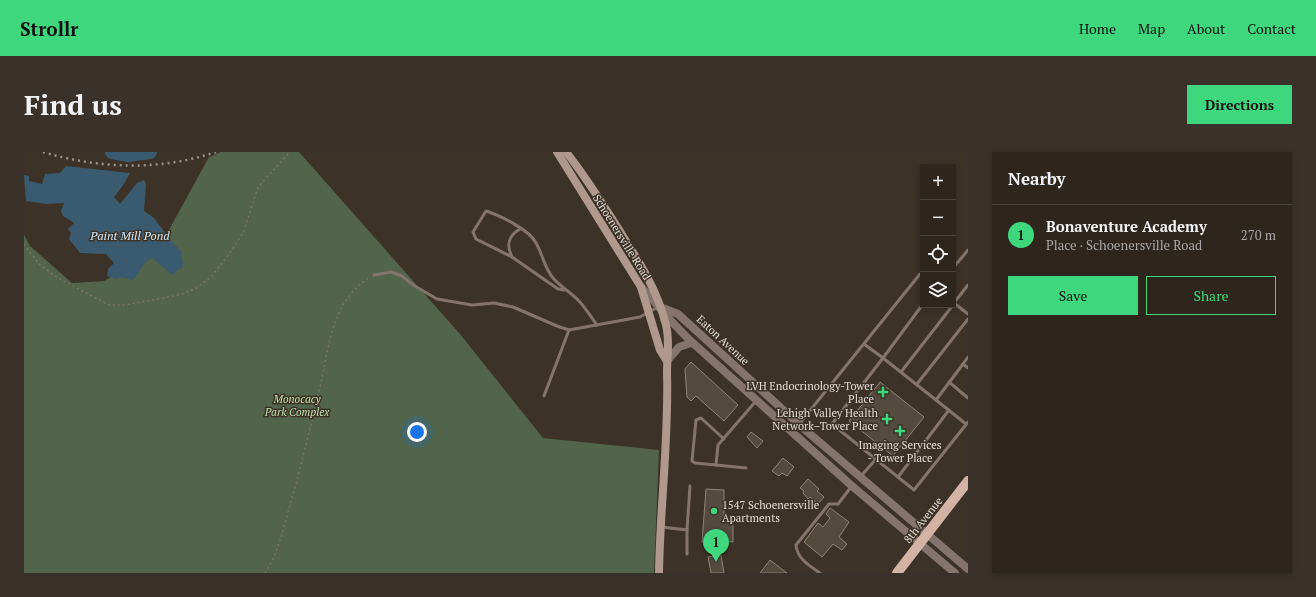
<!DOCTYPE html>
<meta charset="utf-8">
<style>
:root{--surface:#2e261d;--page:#3a322a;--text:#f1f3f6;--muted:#a7a5a4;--line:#49433b;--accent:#3fd77d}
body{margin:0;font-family:"PT Serif",serif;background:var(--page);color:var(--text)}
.controls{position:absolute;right:12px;top:12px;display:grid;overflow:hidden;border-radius:0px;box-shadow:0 2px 6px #0003}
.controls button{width:36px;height:36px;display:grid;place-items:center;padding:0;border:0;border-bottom:1px solid var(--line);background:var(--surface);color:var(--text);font:20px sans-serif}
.you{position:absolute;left:393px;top:280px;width:14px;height:14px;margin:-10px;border:3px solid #fff;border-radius:50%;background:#1a73e8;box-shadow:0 0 0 6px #1a73e833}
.badge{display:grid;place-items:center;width:26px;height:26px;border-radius:50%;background:var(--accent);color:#111;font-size:13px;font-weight:700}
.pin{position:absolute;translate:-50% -33px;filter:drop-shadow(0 1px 2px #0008)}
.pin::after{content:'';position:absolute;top:21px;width:14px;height:12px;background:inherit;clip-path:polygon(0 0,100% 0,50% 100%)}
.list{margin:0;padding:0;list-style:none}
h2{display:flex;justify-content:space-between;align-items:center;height:52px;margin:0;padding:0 16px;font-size:17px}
h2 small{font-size:13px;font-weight:400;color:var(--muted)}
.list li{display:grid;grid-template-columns:26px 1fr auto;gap:12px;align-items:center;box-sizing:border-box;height:60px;padding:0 16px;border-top:1px solid var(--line)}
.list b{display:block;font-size:15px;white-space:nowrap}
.list p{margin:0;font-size:13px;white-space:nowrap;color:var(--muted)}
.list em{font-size:13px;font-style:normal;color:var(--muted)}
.actions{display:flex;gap:8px;padding:12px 16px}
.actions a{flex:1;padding:9px 0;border:1px solid var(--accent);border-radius:0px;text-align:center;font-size:14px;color:var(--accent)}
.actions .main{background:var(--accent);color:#111}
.icon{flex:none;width:22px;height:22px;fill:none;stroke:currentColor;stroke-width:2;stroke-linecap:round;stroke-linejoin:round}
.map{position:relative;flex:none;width:944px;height:421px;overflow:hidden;border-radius:0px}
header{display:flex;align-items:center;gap:24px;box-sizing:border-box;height:56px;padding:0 20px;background:var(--accent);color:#111}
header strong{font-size:19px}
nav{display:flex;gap:22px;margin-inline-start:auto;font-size:14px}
.intro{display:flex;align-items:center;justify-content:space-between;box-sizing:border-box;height:96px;padding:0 24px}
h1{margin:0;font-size:28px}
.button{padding:10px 18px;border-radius:0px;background:var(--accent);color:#111;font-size:14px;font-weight:700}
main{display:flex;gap:24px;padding:0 24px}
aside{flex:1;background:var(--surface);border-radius:0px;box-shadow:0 2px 6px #0003}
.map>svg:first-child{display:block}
.green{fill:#526449}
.water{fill:#3a5b6f}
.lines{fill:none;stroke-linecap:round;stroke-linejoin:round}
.river{stroke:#3a5b6f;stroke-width:14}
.building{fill:#554a3e;stroke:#908376}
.path{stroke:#7b7268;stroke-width:1.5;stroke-dasharray:2 3;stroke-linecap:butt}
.service{stroke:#84746d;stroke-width:3}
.tertiary{stroke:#84746d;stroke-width:8}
.secondary{stroke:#b1988c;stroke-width:8}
.primary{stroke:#d3b3a4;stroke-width:10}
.rail{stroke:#9b9289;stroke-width:2.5;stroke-dasharray:2 4;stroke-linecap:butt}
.poi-dot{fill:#3fd77d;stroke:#3d3227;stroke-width:1.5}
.labels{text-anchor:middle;stroke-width:3;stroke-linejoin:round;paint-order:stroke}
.street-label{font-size:11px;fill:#e2dbd4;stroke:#3d3227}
.poi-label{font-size:11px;fill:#e2dbd4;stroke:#3d3227;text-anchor:end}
.park-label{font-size:11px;font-style:italic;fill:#bde0ab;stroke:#3d3227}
.water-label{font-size:12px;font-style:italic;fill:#d1e8f7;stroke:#3d3227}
</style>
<header>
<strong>Strollr</strong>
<nav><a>Home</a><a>Map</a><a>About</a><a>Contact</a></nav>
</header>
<div class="intro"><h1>Find us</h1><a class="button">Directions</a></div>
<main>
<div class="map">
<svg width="944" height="421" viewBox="0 0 944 421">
<rect width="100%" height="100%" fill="#3d3227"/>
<polygon class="green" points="197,0 275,0 436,182 519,286 635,298 630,421 0,421 0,83 6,94 48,131 80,129 135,96 185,5"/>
<path class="water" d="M42,14l64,7 -6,11 -10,13 6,7 17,-21 7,-3 2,5 -2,26 10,7 18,24 9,9 2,15 -11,9 -20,-17c-10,5 -12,15 -19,22l-11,-3 -7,2 -8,-3 1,-7 6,-6 -8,-9 -26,-1 -11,-14 2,-6 -3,-4 6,-6 -11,-7 -2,-5 3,-8 -18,1 -20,-3 -2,-26 5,1v5l13,3 3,-10 15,-1z"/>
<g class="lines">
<polyline class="river" points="88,0 104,3 126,0"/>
</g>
<g class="building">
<polygon points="667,210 714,253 700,269 672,244 667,249 663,245 661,217"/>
<polygon points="856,230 900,265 869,304 825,269"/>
<polygon points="727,280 739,289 733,296 723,285"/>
<polygon points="759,306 770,315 763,324 758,321 755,324 748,319"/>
<polygon points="784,327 795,337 793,339 800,345 794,352 786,345 784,347 779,341 780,339 776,336"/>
<polygon points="682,337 700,338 700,370 709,371 709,390 699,389 699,391 678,390"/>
<polygon points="806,356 825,370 815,385 823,392 818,398 809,392 798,405 780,390 794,371 799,375 806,366 802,362"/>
<polygon points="697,403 700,421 687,421 684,405"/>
<polygon points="746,408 763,421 736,421"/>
</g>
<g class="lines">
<g class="path">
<polyline points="0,92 15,112 34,126 85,153 100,153 155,143 171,137 187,125 206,101 219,81 234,35 266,0"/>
<path d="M241,421c14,-21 18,-44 25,-68 11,-39 21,-79 30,-118 10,-43 10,-83 50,-110"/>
</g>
<g class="service">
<path d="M488,105c-6,-12 -4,-21 8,-28"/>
<polyline points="929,116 944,98"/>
<polyline points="350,123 367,120 378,124 389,133 413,147 448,153 470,151 489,155 533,174 545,178 616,165 634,155"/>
<path d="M540,138l-6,-1 -46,-32 -36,-18 -3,-7 13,-21c13,4 44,19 50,32 7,12 8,24 17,35 8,9 17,14 25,22 7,7 13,17 19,25"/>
<polyline points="930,151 944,162"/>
<polyline points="929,152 944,133"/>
<polyline points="840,192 859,206 899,152"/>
<polyline points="939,212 944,205"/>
<polyline points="944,216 939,212 912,248 859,206 808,272 890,338 944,270"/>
<polyline points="877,220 929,153"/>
<polyline points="925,230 944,246"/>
<polyline points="893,232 944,167"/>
<polyline points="520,244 545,178"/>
<polyline points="912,248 942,272"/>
<polyline points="776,271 896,122 899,125"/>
<polyline points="692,313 671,311 668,309 672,268 677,266 700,287"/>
<polyline points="722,316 692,313 694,293 732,249"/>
<polyline points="837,324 852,307"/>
<polyline points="874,325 925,258"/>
<polyline points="638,375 663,378 666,334"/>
<polyline points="663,378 663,402"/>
<path d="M796,421c-10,-7 -23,-14 -24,-28l33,-41h9l13,-17"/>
</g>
<g class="tertiary">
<path d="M617,135c18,19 33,39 53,57l158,142 103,87"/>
<polyline points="636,155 654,162 779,276 944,417"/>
<polyline points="643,209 655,195 667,191 670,192"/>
</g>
<g class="secondary">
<polyline points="533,0 617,135 636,198 643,209"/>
<path d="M542,0c20,25 36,51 53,78 19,30 38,59 47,95 4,16 1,31 1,48 2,67 -7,133 -8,200"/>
</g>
<polyline class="primary" points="873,421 944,329"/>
<path class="rail" d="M19,0c57,17 117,19 173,0"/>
</g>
<g class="poi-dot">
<path d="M857 234h4v4h4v4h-4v4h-4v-4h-4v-4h4z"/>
<path d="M861 261h4v4h4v4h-4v4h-4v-4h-4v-4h4z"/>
<path d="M874 273h4v4h4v4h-4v4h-4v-4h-4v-4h4z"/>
<circle cx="690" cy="359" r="4"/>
</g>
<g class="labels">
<g class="street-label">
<text transform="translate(598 85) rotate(58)" y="4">Schoenersville Road</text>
<text transform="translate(699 188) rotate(43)" y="4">Eaton Avenue</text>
<text transform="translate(899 368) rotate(-52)" y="4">8th Avenue</text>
</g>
<g class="poi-label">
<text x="850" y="238">LVH Endocrinology-Tower<tspan x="850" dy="13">Place</tspan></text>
<text x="854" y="265">Lehigh Valley Health<tspan x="854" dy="13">Network–Tower Place</tspan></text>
<text x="876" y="297" text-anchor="middle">Imaging Services<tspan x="876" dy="13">- Tower Place</tspan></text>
<text x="698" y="357" text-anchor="start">1547 Schoenersville<tspan x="698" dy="13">Apartments</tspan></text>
</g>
<g class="park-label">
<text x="273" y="251">Monocacy<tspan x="273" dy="13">Park Complex</tspan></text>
</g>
<g class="water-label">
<text x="106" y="88">Paint Mill Pond</text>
</g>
</g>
</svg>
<div class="controls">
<button>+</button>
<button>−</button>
<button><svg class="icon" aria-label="locate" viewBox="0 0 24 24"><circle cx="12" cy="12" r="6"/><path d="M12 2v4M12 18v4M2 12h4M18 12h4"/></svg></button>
<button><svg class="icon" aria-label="layers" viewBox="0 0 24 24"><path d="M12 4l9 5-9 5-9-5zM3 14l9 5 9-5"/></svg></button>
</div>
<div class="you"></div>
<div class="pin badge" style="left:692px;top:410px">1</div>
</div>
<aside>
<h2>Nearby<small></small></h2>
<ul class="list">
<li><span class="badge">1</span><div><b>Bonaventure Academy</b><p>Place · Schoenersville Road</p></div><em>270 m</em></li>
</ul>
<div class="actions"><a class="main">Save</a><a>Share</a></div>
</aside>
</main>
